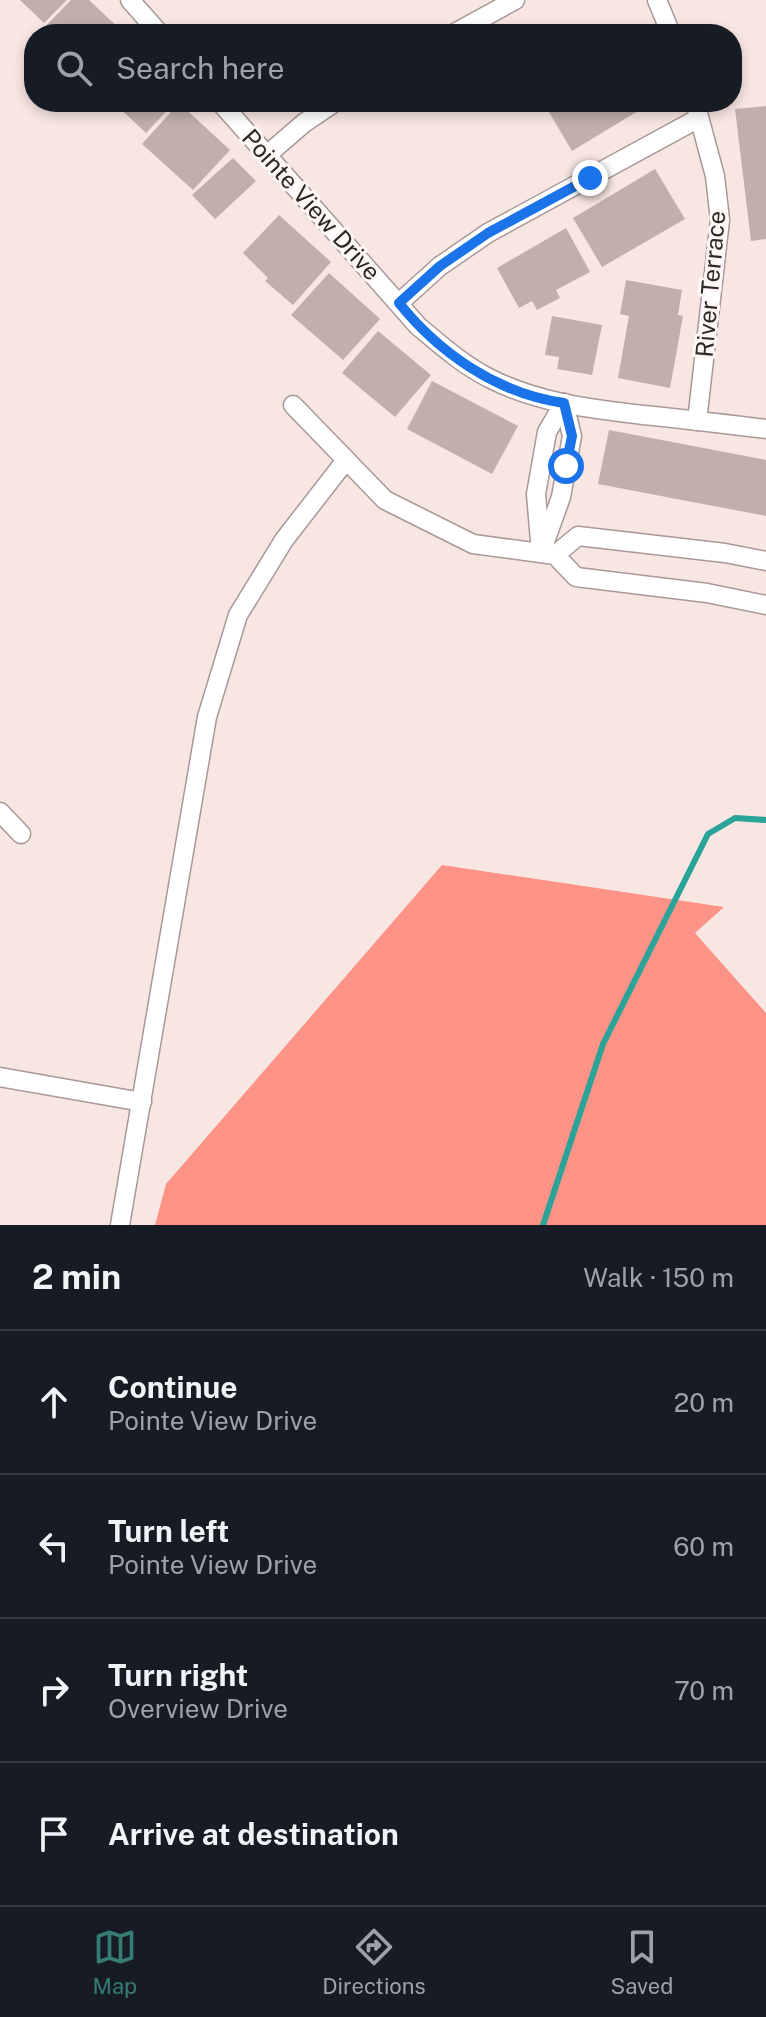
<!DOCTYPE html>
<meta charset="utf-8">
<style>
:root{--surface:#171b24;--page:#20242c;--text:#f1f3f6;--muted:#9ea1a6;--line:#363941;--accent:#357c75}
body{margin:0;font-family:"Public Sans",sans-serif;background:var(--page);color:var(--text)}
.stop{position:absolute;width:24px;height:24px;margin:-18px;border:6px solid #1a73e8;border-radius:50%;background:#fff}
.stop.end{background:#1a73e8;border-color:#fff;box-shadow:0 2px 8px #0008}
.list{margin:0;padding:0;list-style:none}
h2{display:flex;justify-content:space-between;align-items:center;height:104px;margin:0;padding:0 32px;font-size:34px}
h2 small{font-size:26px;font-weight:400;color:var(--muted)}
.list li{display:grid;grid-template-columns:52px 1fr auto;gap:24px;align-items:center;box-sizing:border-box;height:144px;padding:0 32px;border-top:2px solid var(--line)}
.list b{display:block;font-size:30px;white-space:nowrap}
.list p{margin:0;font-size:26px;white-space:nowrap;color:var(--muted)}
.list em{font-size:26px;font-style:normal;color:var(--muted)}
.icon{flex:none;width:44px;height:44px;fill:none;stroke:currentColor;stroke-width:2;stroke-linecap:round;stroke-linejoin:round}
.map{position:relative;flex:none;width:766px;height:1225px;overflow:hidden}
.search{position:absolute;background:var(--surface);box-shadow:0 4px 12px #0003;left:24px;right:24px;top:24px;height:88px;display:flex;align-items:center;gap:20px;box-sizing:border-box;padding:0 28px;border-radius:32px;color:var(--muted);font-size:30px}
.sheet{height:680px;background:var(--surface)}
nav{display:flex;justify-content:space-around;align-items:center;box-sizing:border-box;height:112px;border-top:2px solid var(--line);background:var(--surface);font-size:22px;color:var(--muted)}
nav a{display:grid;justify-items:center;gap:4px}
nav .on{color:var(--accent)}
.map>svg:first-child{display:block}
.forest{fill:#fd9387}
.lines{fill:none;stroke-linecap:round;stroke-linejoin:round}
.stream{stroke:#2aa399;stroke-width:6}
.building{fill:#c0afad}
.street-casing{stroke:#a99896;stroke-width:21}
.street{stroke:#fff;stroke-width:18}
.route{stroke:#1a73e8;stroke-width:10}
.labels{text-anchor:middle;stroke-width:6;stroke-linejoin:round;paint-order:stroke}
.street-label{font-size:24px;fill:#2d2726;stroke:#fdf6f5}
</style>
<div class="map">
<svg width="766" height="1225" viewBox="0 0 766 1225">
<rect width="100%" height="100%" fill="#f8e6e3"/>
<polygon class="forest" points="442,865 724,907 695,933 766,1013 766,1225 155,1225 166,1184"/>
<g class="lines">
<polyline class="stream" points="543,1225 603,1044 708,834 735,818 766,820"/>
</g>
<g class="building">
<polygon points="20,0 67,0 44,23"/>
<polygon points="71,0 89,0 125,34 42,34 40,32"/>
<polygon points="113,102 175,102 146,133"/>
<polygon points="543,102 653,102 572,151"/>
<polygon points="179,103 230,150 193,190 142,144"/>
<polygon points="766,106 766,239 751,241 735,109"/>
<polygon points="233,158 256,181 215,219 192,195"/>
<polygon points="655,169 685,219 602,267 573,218"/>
<polygon points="279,215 331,262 293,305 265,281 268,278 243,253"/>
<polygon points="566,228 590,272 556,290 560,298 537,310 532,301 519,308 497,268"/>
<polygon points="329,273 380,319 343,360 291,315"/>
<polygon points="626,280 682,290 678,315 683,316 670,388 618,378 629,316 620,314"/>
<polygon points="552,316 602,325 592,375 557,369 559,357 545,355"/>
<polygon points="378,331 431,375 395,417 342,373"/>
<polygon points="432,381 518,426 492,474 407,429"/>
<polygon points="609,430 766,460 766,516 598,484"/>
</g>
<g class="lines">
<defs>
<g id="street">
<polyline points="130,0 160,34"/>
<polyline points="657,0 671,34"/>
<polyline points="453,34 515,0"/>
<path d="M220,102l198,224c24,20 46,40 75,54 47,23 99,29 150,35 41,4 82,9 123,14"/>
<polyline points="695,102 715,176 720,220 697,421"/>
<polyline points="267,155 304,123 335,102"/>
<polyline points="399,303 440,266 488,233 699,118"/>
<polyline points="293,405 385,500 473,544 555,555 576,577 707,593 766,605"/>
<polyline points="543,547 561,497 572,436 564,403"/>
<polyline points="541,553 536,494 547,432 564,403"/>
<polyline points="555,555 578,536 725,553 766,561"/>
<polyline points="0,812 21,834"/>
<polyline points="0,1077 142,1102"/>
<polyline points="120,1225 207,717 238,615 284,540 346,460"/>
</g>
</defs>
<use href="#street" class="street-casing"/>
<use href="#street" class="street"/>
</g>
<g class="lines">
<path class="route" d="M566,466l6,-30 -8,-33c-66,-9 -125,-50 -165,-100l41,-37 48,-33 102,-55"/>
</g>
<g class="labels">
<g class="street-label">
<text transform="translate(311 205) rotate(48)" y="8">Pointe View Drive</text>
<text transform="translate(711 284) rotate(-85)" y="8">River Terrace</text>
</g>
</g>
</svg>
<div class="stop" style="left:566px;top:466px"></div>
<div class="stop end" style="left:590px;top:178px"></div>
<div class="search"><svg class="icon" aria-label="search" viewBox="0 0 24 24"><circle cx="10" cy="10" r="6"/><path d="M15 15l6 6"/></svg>Search here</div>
</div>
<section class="sheet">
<h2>2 min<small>Walk · 150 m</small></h2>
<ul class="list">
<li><svg class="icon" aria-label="ahead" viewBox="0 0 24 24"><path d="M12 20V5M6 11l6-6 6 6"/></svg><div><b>Continue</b><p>Pointe View Drive</p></div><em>20 m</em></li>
<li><svg class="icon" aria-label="left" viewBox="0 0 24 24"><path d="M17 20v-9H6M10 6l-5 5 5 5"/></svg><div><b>Turn left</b><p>Pointe View Drive</p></div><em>60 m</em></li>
<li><svg class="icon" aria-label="right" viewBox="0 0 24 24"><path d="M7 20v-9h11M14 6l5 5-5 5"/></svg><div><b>Turn right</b><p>Overview Drive</p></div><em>70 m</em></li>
<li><svg class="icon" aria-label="arrive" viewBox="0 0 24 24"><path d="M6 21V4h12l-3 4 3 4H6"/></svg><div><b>Arrive at destination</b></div></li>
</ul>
</section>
<nav>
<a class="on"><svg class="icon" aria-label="map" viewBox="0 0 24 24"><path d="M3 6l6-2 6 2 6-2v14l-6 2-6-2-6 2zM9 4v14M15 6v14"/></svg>Map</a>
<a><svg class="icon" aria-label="directions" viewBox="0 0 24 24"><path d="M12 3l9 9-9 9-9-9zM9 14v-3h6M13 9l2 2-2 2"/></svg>Directions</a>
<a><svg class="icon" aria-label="saved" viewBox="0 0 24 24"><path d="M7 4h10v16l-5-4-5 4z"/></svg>Saved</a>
</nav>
